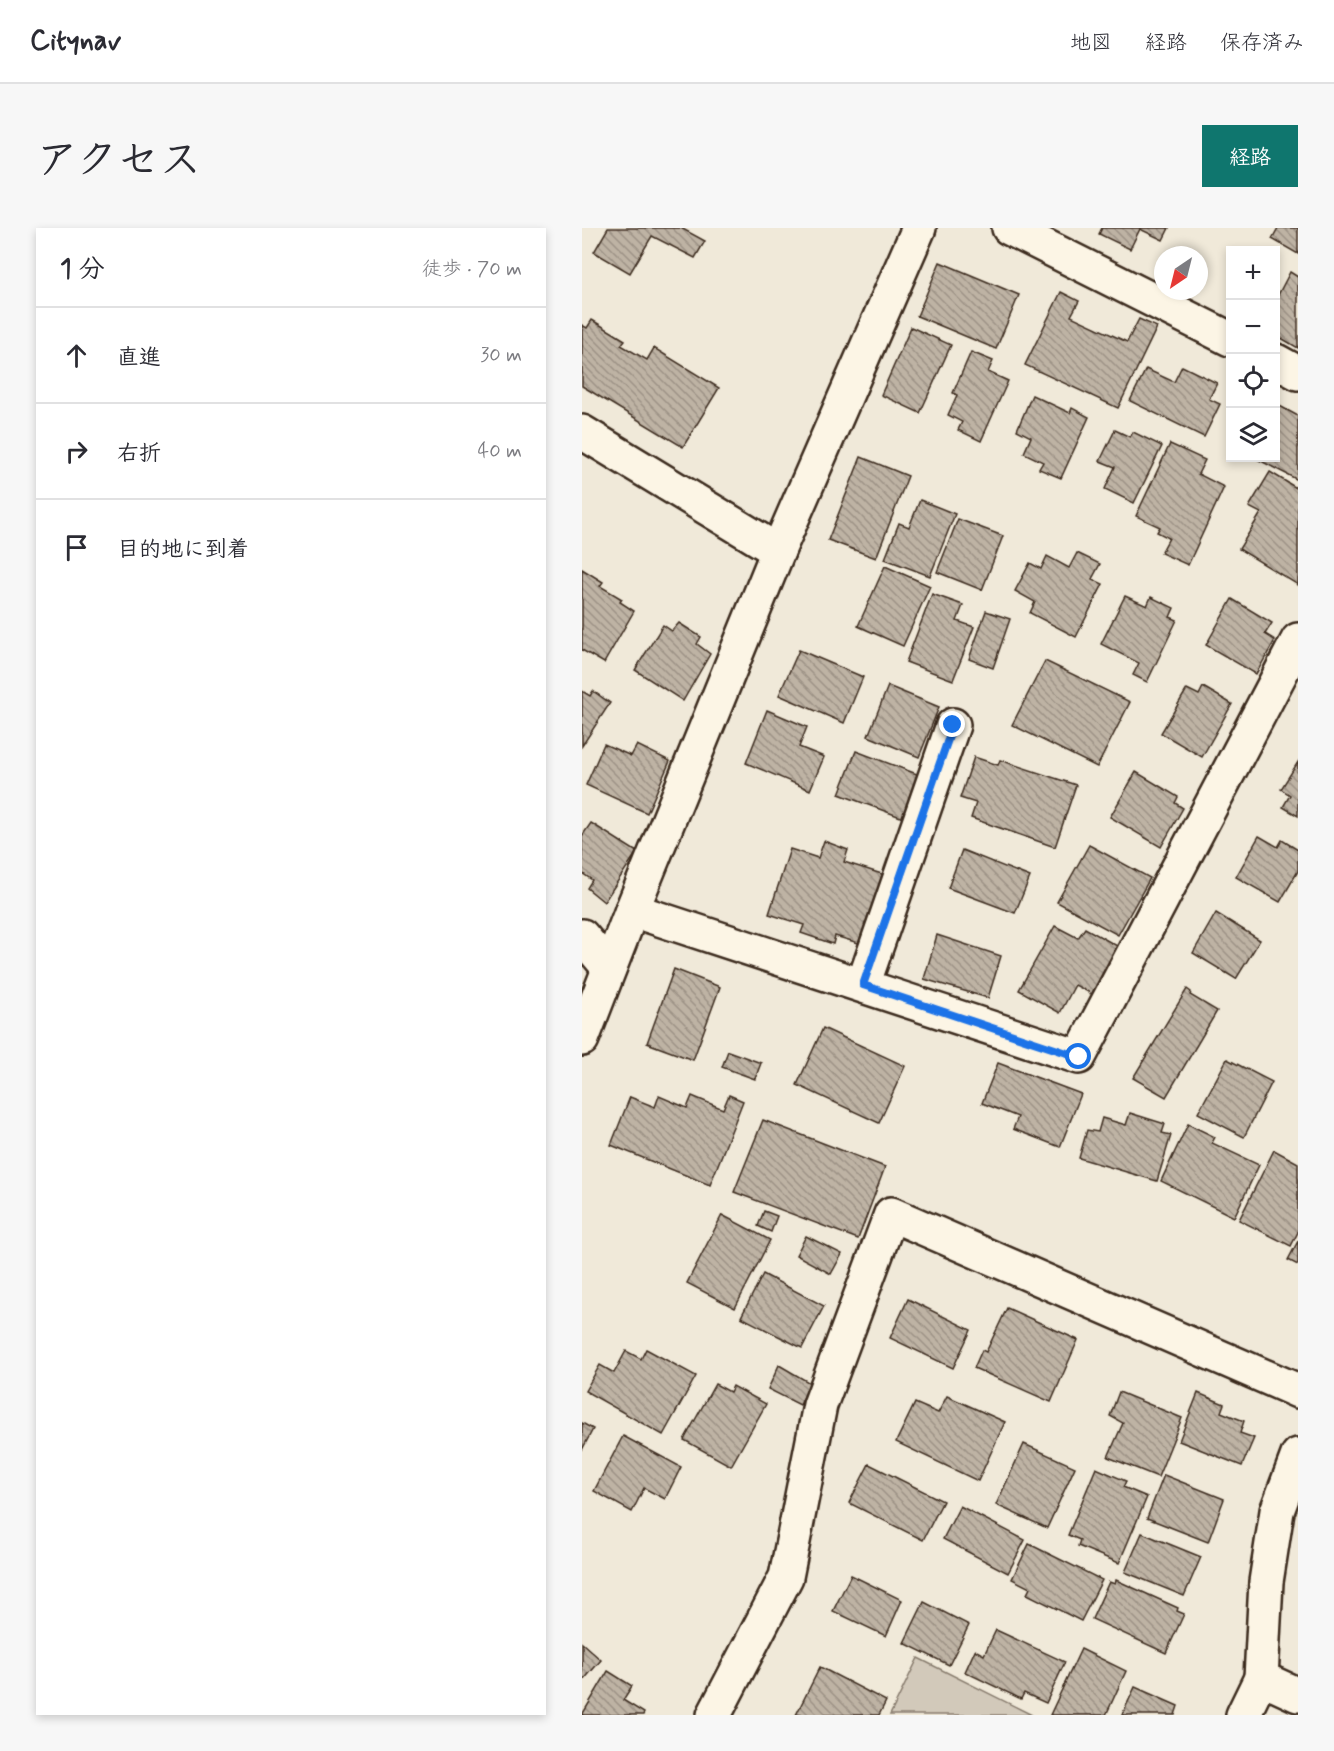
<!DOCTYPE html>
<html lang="ja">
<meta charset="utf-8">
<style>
:root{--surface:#fff;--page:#f7f7f7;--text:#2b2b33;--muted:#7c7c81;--line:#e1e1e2;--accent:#0f766e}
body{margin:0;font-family:Mynerve,"Klee One",sans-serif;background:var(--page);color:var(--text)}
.controls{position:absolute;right:18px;top:18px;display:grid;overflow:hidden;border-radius:0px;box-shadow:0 3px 9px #0003}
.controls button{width:54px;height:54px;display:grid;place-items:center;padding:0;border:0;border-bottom:2px solid var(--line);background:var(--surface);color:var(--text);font:30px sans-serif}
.compass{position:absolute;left:572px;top:18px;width:54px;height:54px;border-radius:50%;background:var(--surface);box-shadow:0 3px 9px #0003;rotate:215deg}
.stop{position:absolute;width:18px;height:18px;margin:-14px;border:4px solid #1a73e8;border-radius:50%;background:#fff}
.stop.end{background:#1a73e8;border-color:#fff;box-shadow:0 2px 6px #0008}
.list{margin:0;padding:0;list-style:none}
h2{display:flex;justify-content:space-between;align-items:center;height:78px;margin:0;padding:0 24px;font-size:26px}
h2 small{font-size:20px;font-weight:400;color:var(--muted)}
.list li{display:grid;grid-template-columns:39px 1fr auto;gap:18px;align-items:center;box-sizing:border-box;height:96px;padding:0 24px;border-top:2px solid var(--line)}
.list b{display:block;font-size:22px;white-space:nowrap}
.list em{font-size:20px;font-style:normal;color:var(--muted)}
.icon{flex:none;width:33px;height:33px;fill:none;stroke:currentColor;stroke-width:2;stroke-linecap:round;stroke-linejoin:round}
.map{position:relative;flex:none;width:716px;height:1487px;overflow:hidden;border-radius:0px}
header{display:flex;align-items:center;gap:36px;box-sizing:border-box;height:84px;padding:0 30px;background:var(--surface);border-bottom:2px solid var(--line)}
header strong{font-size:28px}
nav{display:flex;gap:33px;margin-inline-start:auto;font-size:21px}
.intro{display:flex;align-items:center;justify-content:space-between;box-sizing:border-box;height:144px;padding:0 36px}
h1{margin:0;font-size:42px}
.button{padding:15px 27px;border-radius:0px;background:var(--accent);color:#fff;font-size:21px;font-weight:700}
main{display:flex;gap:36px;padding:0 36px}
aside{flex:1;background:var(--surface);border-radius:0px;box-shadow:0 3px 9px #0003}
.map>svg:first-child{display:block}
.park{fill:#d2c9ba;stroke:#867a6c;stroke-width:1.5}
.building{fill:url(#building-back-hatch);stroke:#3b2a1e;stroke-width:1.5}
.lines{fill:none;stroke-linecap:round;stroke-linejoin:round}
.minor-casing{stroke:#3b2a1e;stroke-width:38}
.tertiary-casing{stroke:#3b2a1e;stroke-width:38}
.minor{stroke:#fcf5e5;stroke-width:33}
.tertiary{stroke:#fcf5e5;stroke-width:33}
.route{stroke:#1a73e8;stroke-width:8}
</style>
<header>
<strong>Citynav</strong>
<nav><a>地図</a><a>経路</a><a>保存済み</a></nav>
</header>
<div class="intro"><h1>アクセス</h1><a class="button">経路</a></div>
<main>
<aside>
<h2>1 分<small>徒歩 · 70 m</small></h2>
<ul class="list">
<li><svg class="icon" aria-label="ahead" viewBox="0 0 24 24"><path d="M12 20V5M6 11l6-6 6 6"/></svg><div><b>直進</b></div><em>30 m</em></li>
<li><svg class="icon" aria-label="right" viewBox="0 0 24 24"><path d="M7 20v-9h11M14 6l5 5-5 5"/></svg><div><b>右折</b></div><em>40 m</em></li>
<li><svg class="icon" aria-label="arrive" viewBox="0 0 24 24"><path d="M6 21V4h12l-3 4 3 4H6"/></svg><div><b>目的地に到着</b></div></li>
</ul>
</aside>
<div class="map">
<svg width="716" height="1487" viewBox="0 0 716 1487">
<defs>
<pattern id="building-back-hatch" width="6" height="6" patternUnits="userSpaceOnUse" patternTransform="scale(1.5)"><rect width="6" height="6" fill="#beb3a4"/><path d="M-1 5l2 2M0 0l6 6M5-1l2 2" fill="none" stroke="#9c9285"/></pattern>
</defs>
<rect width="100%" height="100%" fill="#f0e9d9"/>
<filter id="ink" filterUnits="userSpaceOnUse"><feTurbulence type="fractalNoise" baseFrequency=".0167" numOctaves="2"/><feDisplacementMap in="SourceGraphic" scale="12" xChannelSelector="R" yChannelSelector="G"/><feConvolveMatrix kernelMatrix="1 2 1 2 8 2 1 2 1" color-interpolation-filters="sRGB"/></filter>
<g filter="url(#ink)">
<polygon class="park" points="336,1430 450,1487 308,1487"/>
<g class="building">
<polygon points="26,0 99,0 123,13 113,30 70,8 48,45 12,24"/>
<polygon points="520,0 587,0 581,12 558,1 548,21 517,6"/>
<polygon points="696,0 716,0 716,26 690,11"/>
<polygon points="358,34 437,67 414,121 335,88"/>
<polygon points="708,44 716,49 716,120 694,107 694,71"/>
<polygon points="479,64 497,73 489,88 545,114 557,91 575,99 536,180 443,137"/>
<polygon points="10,92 43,112 39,117 65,132 72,120 137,160 101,219 0,158 0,97 5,100"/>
<polygon points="329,99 369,117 338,185 299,167"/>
<polygon points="389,124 411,133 406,144 426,153 399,213 376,202 380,194 366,187 375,167 371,165"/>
<polygon points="600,138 635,155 627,171 638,176 622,209 548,173 564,141 592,154"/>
<polygon points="450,167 488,185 490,180 507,189 479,250 457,241 461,234 442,225 449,209 435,202"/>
<polygon points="694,176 716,188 716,252 673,230 694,230"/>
<polygon points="533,202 548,209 551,204 580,218 552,275 523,261 533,239 518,233"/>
<polygon points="588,216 623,232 616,246 642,259 606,337 579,325 587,310 575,304 578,299 554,288"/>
<polygon points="279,229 326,248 294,330 246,312"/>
<polygon points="688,244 716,261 716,357 657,321 679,285 667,279"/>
<polygon points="338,272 373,286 348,348 303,331 317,295 327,299"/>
<polygon points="376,291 421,308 400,362 355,344"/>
<polygon points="495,325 518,336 510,351 521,356 494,409 448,385 453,374 433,363 448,335 459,341 465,328 487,340"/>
<polygon points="303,338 348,358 321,418 276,398"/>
<polygon points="0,341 21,354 18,358 40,371 38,374 52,383 22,435 0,422"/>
<polygon points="350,366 381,377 375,393 392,399 371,452 324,434"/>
<polygon points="543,368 565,378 569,369 592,380 588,389 595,392 565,454 551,447 557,435 519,416"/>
<polygon points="650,371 690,395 683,406 693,412 674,446 624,417"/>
<polygon points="404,383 428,391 411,440 387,431"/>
<polygon points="97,395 119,409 115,416 128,426 101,473 53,442 81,397 90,403"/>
<polygon points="217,422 281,449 262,495 197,467"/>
<polygon points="463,433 548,474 515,539 430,497"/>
<polygon points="306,458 357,479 337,529 286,508"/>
<polygon points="621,459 650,476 620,529 579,505 605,461 617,467"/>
<polygon points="0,463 8,468 11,463 28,475 0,518"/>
<polygon points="185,482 225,499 217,519 242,529 228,562 164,535"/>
<polygon points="22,516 49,528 55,517 88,533 65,585 4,557"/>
<polygon points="274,523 340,548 324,591 257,566"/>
<polygon points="392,529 416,537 418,532 494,557 473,619 389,590 394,575 378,570"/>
<polygon points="716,534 716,588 701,579 708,567 699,561"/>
<polygon points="554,544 596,569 593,575 601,580 579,619 528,589"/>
<polygon points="9,595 55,624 22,674 5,660 10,652 0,645 0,608"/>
<polygon points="677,608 696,619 700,612 716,622 716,643 698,674 654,649"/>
<polygon points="242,613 266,622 262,634 303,647 280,716 253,708 251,716 219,705 222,697 187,686 208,621 236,630"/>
<polygon points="507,617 568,650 536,707 475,674"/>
<polygon points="380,622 448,649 433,685 366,660"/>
<polygon points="634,685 678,712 654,751 611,725"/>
<polygon points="473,698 496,710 503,700 537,719 510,766 493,757 478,785 437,762"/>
<polygon points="355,707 419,728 406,770 342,751"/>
<polygon points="92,741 138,759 111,832 65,815"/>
<polygon points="605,761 609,764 608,767 635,783 584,869 551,850"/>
<polygon points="241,800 323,838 297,895 215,857"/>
<polygon points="146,823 179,835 173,851 140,839"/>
<polygon points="645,831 690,854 662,909 616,885"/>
<polygon points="416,835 499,866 478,919 431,901 436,889 400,875"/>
<polygon points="147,867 161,873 128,957 29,917 48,869 73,879 77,868 105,880 110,868 141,881"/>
<polygon points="548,885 583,896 580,905 589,907 575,953 497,930 505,902 516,904 520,890 544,897"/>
<polygon points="181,892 303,939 276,1011 152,964"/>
<polygon points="606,896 633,909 630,915 677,937 652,989 579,953"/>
<polygon points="692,922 716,935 716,1004 709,1018 657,992"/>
<polygon points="182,983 195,988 189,1004 176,998"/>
<polygon points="140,987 188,1012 153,1080 105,1055"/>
<polygon points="224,1008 260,1026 249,1046 214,1027"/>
<polygon points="716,1013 716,1037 706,1032"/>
<polygon points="181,1046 242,1078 220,1120 159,1089"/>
<polygon points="326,1071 389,1102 371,1140 308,1110"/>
<polygon points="425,1080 496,1112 469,1174 392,1140 400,1122 404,1124"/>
<polygon points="64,1121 114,1148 81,1207 3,1163 18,1137 32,1145 44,1123 59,1131"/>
<polygon points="197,1137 228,1155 218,1177 186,1161"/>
<polygon points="133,1156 148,1164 151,1158 184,1176 149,1238 102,1212"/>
<polygon points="537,1164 600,1190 576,1249 526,1229 541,1195 528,1188"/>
<polygon points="616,1165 642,1176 639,1184 662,1193 658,1205 672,1210 660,1238 597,1213"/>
<polygon points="365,1168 423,1194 396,1253 314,1214 333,1175 356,1185"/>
<polygon points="0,1195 11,1201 0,1222"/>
<polygon points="41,1208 99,1239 83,1271 62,1260 50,1284 12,1263"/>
<polygon points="442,1216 493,1239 465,1300 414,1277"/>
<polygon points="287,1236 361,1273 341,1312 267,1275"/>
<polygon points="514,1240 544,1253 541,1259 565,1269 537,1335 496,1318 498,1312 486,1307"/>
<polygon points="582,1247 642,1271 626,1314 565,1290"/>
<polygon points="378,1278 443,1312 426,1345 361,1311"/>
<polygon points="560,1305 619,1329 602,1368 543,1344"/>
<polygon points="447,1316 520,1352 499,1393 445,1366 448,1360 430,1351"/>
<polygon points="269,1347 320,1372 304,1408 251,1383"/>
<polygon points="534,1352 596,1380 595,1383 602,1386 584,1425 510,1391 527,1354 533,1356"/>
<polygon points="342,1374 387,1397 367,1437 322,1415"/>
<polygon points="414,1402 483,1434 464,1475 442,1465 439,1471 383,1444 393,1422 402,1427"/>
<polygon points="0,1415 19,1432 0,1454"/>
<polygon points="499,1421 544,1443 524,1487 468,1487"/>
<polygon points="238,1439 304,1473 297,1487 214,1487"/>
<polygon points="26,1443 50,1458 41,1472 62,1485 61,1487 0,1487"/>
<polygon points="553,1459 596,1478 593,1487 540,1487"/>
</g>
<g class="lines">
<defs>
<g id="minor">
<polyline points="427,0 648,111"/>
<polyline points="694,133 716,145"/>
<polyline points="0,204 196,323"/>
<polyline points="50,682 497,829 716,412"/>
<polyline points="0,708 27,740"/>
<polyline points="281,757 371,497"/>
<polyline points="679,1450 684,1354 695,1283 716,1227"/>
<polyline points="132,1487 204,1349 238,1177 309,986 716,1163"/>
<polyline points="661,1487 679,1450 716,1467"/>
</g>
<polyline id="tertiary" points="0,811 50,682 196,323 337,0"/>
</defs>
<use href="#minor" class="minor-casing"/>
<use href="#tertiary" class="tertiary-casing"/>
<use href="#minor" class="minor"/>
<use href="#tertiary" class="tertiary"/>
</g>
</g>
<g class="lines" filter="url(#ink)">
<polyline class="route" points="371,497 281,757 497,829"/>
</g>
</svg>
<div class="controls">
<button>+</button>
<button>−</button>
<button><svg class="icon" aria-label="locate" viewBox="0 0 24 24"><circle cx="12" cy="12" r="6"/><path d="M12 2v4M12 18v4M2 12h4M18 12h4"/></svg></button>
<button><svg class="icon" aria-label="layers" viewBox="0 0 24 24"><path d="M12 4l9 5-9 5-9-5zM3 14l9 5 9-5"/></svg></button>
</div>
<svg class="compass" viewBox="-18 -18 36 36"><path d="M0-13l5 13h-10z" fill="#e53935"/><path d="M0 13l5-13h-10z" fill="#7c7c81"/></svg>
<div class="stop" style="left:497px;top:829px"></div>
<div class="stop end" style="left:371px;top:497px"></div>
</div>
</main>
